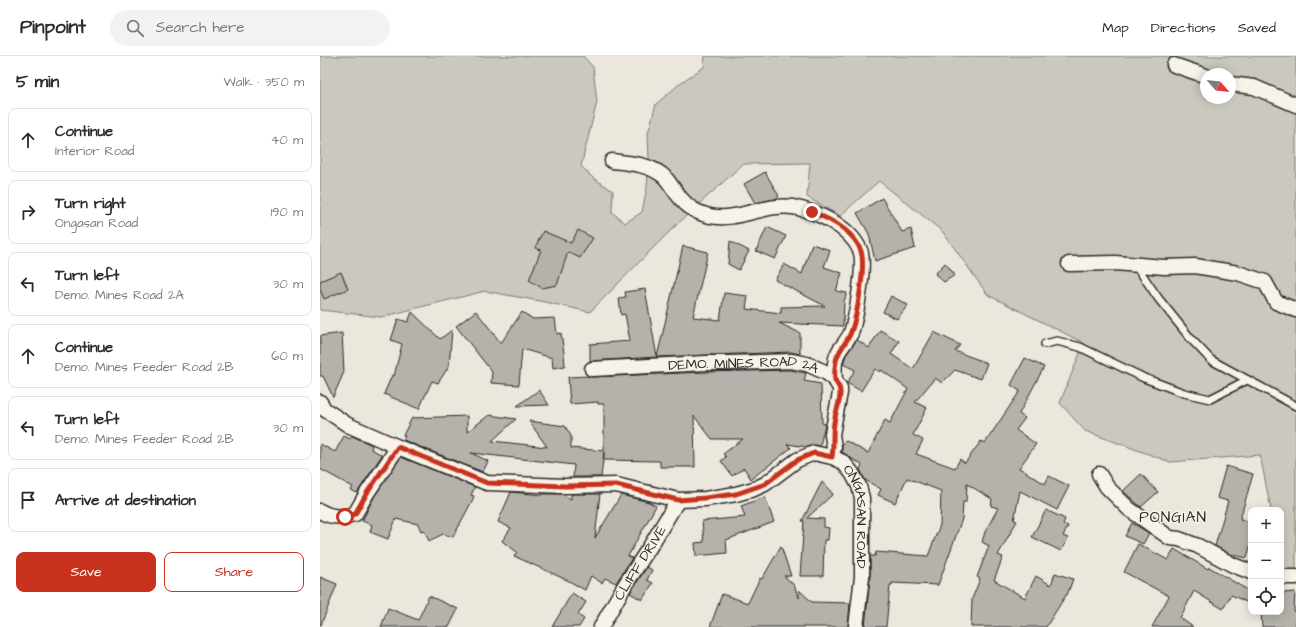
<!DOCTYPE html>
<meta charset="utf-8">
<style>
:root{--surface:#fff;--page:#f2f2f3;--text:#2b2b33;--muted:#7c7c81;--line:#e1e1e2;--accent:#c8321e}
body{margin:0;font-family:"Architects Daughter",sans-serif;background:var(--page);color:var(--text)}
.controls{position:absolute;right:12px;bottom:12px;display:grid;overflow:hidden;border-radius:8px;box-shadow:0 2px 10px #0003}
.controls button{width:36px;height:36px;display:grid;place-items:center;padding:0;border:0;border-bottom:1px solid var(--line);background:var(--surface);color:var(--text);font:20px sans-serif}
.compass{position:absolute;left:880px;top:12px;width:36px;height:36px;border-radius:50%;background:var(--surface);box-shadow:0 2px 10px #0003;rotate:117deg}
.stop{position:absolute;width:12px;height:12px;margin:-9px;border:3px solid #c8321e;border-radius:50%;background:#fff}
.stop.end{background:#c8321e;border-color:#fff;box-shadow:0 1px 4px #0008}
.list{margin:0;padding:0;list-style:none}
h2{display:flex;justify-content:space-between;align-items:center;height:52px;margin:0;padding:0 16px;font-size:17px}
h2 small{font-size:13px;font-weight:400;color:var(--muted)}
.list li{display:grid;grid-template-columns:26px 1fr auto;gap:12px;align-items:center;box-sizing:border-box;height:64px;margin:0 8px 8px;padding:0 8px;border:1px solid var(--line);border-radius:8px}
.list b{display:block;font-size:15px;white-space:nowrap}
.list p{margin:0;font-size:13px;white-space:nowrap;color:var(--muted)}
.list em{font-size:13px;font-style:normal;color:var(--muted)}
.actions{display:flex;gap:8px;padding:12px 16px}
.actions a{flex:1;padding:9px 0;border:1px solid var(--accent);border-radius:8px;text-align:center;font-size:14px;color:var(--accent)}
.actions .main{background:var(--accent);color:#fff}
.icon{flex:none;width:22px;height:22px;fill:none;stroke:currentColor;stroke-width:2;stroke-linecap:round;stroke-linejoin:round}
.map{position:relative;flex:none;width:976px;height:571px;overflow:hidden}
header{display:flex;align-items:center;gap:24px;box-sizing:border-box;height:56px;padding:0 20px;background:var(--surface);border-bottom:1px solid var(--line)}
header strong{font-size:19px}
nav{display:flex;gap:22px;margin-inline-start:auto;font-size:14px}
.search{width:280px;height:36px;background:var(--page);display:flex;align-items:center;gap:10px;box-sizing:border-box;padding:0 14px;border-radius:22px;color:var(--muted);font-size:15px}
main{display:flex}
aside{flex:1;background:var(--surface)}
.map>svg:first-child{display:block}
.green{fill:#cbc8bf;stroke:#7b7a75;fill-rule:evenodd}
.building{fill:#b5b2ab;stroke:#2b2b2b}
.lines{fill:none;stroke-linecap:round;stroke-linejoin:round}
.service-casing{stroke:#2b2b2b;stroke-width:10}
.minor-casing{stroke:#2b2b2b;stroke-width:17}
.service{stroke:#f7f3e8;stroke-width:7}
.minor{stroke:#f7f3e8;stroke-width:14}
.route{stroke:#c8321e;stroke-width:5}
.labels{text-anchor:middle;stroke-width:3;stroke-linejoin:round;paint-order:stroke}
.street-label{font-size:14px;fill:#2b2b2b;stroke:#f7f3e8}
.neighbourhood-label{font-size:15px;letter-spacing:1px;fill:#2b2b2b;stroke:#f7f3e8}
</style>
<header>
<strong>Pinpoint</strong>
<div class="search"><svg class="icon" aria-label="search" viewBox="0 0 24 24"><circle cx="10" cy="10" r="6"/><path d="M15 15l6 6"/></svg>Search here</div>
<nav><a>Map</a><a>Directions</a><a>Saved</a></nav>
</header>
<main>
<aside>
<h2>5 min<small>Walk · 350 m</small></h2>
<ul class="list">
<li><svg class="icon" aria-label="ahead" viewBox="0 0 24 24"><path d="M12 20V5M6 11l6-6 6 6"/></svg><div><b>Continue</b><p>Interior Road</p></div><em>40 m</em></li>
<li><svg class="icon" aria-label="right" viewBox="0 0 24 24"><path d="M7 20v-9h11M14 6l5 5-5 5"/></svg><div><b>Turn right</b><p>Ongasan Road</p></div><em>190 m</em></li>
<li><svg class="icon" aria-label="left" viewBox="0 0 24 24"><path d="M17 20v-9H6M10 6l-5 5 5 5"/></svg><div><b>Turn left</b><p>Demo. Mines Road 2A</p></div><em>30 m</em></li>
<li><svg class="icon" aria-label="ahead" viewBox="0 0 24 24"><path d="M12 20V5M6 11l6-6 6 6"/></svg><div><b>Continue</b><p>Demo. Mines Feeder Road 2B</p></div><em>60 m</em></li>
<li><svg class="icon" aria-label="left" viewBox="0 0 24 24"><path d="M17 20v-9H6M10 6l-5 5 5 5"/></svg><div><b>Turn left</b><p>Demo. Mines Feeder Road 2B</p></div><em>30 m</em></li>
<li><svg class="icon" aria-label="arrive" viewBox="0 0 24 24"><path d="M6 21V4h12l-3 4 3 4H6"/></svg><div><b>Arrive at destination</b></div></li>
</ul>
<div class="actions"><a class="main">Save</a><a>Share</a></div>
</aside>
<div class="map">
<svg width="976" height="571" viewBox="0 0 976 571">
<rect width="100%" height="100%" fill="#ebe7dd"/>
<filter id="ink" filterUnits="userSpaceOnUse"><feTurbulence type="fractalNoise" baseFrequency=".025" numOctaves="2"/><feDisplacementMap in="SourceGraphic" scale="8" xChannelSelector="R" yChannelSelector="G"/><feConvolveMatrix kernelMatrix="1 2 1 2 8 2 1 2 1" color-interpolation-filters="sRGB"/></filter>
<g filter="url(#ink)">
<path class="green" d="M0,0h263l10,11 4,35 -16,64 12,12 20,13 -1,21 13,11 17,-11 5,-25 2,-29 -1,-25 8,-29 27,-23 21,-14 1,-11h591v517l-15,-2v-61h-10l-11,-55 -90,7 -85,-31 -25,-28 24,-60 -96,-48 -46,-64 -63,-50 -39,35 -33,-19 3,-34 -67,1 -69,63 -84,85 -45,-10 -60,-11 -104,26 -61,-7zM886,18h24v24h-24z"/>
<g class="building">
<polygon points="445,116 459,140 455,143 435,147 424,128"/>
<polygon points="562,142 582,176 591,173 595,192 555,205 549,178 537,157"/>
<polygon points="447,171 466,180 455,203 436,195"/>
<polygon points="258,174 273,182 260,202 248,196 237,229 222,232 209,224 221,194 215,192 223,175 251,187"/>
<polygon points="410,185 429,195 419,214 408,208"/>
<polygon points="492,188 510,194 504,211 522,217 516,235 527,237 524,245 523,270 459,267 480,277 480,298 471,296 337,301 363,190 388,196 373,261 400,264 404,237 428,240 426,253 461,257 461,251 505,250 455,224 464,208 482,218"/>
<polygon points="625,207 635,219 624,226 615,218"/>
<polygon points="21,216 28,233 4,243 0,233 0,225"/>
<polygon points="325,233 337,301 270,305 270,288 310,285 305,258 301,259 299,242 306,241 305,236"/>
<polygon points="571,240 588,249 577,263 563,256"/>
<polygon points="156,255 181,287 202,256 213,263 235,262 237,278 241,277 244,297 245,310 233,312 232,302 202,293 199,329 171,327 172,316 136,270"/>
<polygon points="92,256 120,283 132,274 129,310 118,327 112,325 99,353 64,338 72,319 74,320 82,288 71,284 78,263 88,266"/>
<polygon points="560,274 579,285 571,298 593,313 614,276 640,289 635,295 667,307 661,323 635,314 622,327 615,322 595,346 607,352 593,379 603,384 596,398 635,412 640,403 645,407 661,385 665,387 700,335 691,329 705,302 724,311 699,358 705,362 696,374 716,388 699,412 725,428 729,420 749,430 737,454 700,435 694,464 697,465 678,499 683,501 674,524 705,542 716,520 731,529 735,517 753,523 747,539 746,539 726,571 651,571 652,543 660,523 657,521 669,490 662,486 665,476 678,452 671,450 672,443 647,428 646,446 643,446 642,463 618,529 572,527 572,529 570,529 566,571 545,571 550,522 550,500 555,500 556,496 608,500 620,469 621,435 587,422 575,447 558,439 561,433 545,424 540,413 542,409 522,396 522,388 526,385 548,397 565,364 570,367 588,333 561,314 560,316 555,313 541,335 527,327 535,314 523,308 526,299 537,284 549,292"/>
<polygon points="22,277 24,316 13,341 3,320 0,320 0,280"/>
<polygon points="470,314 486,317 484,325 501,328 502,367 505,368 500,390 495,389 487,391 467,388 471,392 431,423 424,412 412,420 401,405 406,401 403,398 423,383 392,383 374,360 375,411 340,411 340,405 284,404 284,396 281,421 253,421 254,409 151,397 168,405 163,416 83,384 85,380 83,379 92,362 147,360 147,376 169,359 196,363 172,385 227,391 209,365 245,370 251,380 251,392 284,395 284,348 278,348 278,346 250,348 248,321 268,320 272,321 386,316"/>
<polygon points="219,334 229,349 197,350"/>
<polygon points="24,380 30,383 32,380 52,389 51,393 62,399 37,437 31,434 33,431 0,413 0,388 15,396"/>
<polygon points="81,401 155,431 151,439 154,440 152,445 133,481 123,478 109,485 104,474 101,475 98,468 76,463 68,483 50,476 52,469 42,465 54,441"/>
<polygon points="906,410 933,418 920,463 931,466 931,487 927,502 910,498 895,490 908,445 897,442"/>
<polygon points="821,418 838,436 821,451 803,435"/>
<polygon points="502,426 513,438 487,462 504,463 504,471 509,472 508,484 504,484 503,520 480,520 484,465 482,465"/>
<polygon points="191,436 222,439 222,438 242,438 251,443 251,438 280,438 275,482 301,439 329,446 336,450 308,500 312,502 296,527 285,522 282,527 271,520 265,534 249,525 194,500 197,496 182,485 191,472 178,466"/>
<polygon points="445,441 454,466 406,484 407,497 376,500 375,487 384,486 382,465 425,461 421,450"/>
<polygon points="726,454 745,463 743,468 748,470 743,480 748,482 741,495 712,481"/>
<polygon points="812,467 829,477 823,488 805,480"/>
<polygon points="818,488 848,504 854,493 888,513 889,511 931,536 931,548 911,539 903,553 874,535 860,562 873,571 832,571 849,540 804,516"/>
<polygon points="461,490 471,520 464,520 474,529 479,542 479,534 492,546 530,547 528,571 390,571 402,538 428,547 440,522 442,523"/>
<polygon points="327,511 332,514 327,524 333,527 322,544 310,537"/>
<polygon points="0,521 17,528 1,569 0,569"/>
<polygon points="975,536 974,555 976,557 976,571 942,571 941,556 961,556 961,537"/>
<polygon points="252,537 266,546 258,559 264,563 259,571 232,571"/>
<polygon points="109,540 138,553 129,571 61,571 68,552 98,564"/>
</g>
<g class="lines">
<defs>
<g id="service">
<polyline points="815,208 838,242 871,283 891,304 976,350"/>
<polyline points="725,288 737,285 760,291 824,322 864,337 890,343 927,324"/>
</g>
<g id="minor">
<polyline points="854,9 886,20"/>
<polyline points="910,28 934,31 976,49"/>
<path d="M292,105c17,2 35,3 49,13 5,3 8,9 12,14 10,15 19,24 37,28 28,6 55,-13 83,-9 25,5 56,19 67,43 6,13 -4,68 -9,83 -3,6 -8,12 -12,18 -5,8 -5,19 -4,29"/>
<polyline points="749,208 795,207 844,211 875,210 918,217 945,226 956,246 976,254"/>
<path id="s1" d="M272,313l114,-6h25l60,-2 16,3 20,9 8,7 5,8v5l-6,30 -2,12 2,12 -2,10"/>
<path id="s2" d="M0,346l4,7 24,16 50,22 89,36 78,3 51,-1 62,15 27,-1 31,-5 18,-5 11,-5 32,-24 17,-7 18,4 11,5 9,11 7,13 3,12v79l-6,50"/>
<polyline points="779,418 787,431 809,453 850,482 859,483 878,490 913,509 931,516"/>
<path d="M0,455c11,7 22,7 35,3l12,-21 31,-46"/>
<polyline points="961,521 976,521"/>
<path id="s3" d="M281,571l24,-42 26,-40 27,-45"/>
</g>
</defs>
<use href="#service" class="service-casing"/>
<use href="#minor" class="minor-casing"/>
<use href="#service" class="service"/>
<use href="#minor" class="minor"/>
</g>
</g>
<g class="lines" filter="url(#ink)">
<path class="route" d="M25,461l10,-3 12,-21 31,-46 89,36 78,3 51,-1 62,15 27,-2 31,-4 29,-10 32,-24 17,-7 18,4c2,-12 0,-22 2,-34 1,-10 6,-19 6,-29 1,-7 -3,-9 -5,-14 -1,-6 0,-13 1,-19 2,-11 11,-18 15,-29 6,-16 15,-65 10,-81 -7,-20 -31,-32 -49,-39"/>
</g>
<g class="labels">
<g class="street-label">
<text dy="5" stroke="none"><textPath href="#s1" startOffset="152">DEMO. MINES ROAD 2A</textPath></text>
<text dy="5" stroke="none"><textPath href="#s2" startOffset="617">ONGASAN ROAD</textPath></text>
<text dy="5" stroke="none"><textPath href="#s3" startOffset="75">CLIFF DRIVE</textPath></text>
</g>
<g class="neighbourhood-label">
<text x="853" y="466">PONGIAN</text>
</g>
</g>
</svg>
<div class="controls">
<button>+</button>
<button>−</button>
<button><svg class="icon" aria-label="locate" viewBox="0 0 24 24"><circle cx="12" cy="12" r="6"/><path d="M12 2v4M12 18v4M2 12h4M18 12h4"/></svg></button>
</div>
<svg class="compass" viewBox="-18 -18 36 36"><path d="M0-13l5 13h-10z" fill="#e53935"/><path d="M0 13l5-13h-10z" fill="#7c7c81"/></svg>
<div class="stop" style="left:25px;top:461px"></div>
<div class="stop end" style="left:492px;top:156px"></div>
</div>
</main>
